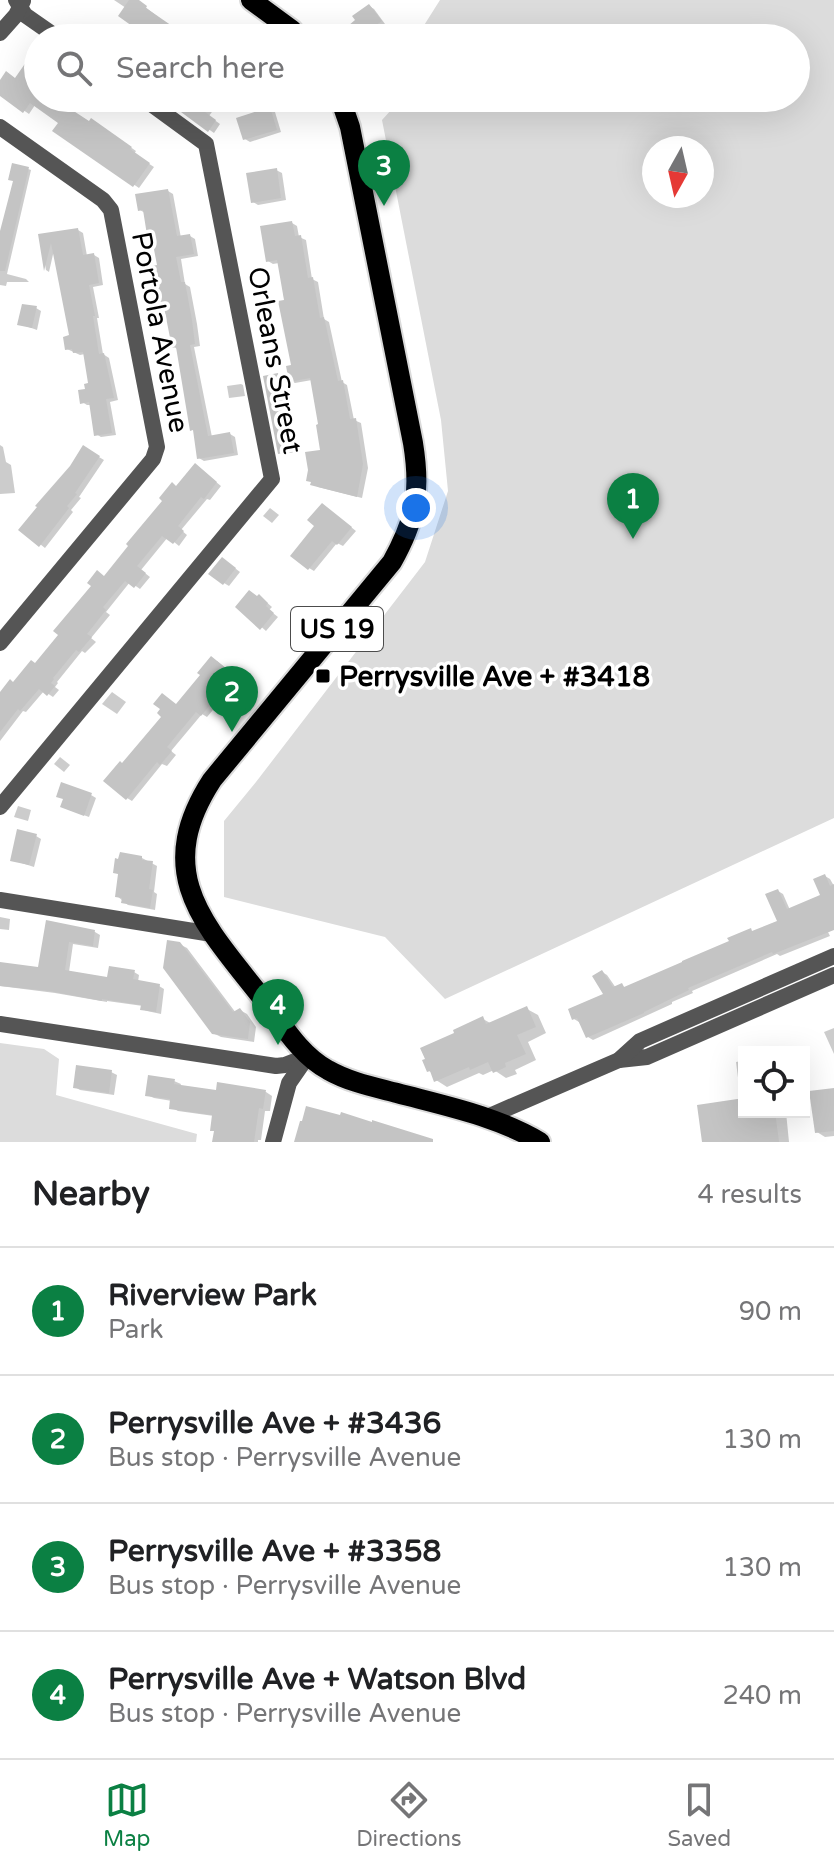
<!DOCTYPE html>
<meta charset="utf-8">
<style>
:root{--surface:#fff;--page:#f6f6f6;--text:#202124;--muted:#757577;--line:#e0e0e0;--accent:#0b8043}
body{margin:0;font-family:"Varela Round",sans-serif;background:var(--page);color:var(--text)}
.controls{position:absolute;right:24px;bottom:24px;display:grid;overflow:hidden;border-radius:0px;box-shadow:0 8px 32px #0002}
.controls button{width:72px;height:72px;display:grid;place-items:center;padding:0;border:0;border-bottom:2px solid var(--line);background:var(--surface);color:var(--text);font:40px sans-serif}
.compass{position:absolute;left:642px;top:136px;width:72px;height:72px;border-radius:50%;background:var(--surface);box-shadow:0 8px 32px #0002;rotate:188deg}
.you{position:absolute;left:416px;top:508px;width:28px;height:28px;margin:-20px;border:6px solid #fff;border-radius:50%;background:#1a73e8;box-shadow:0 0 0 12px #1a73e833}
.badge{display:grid;place-items:center;width:52px;height:52px;border-radius:50%;background:var(--accent);color:#fff;font-size:26px;font-weight:700}
.pin{position:absolute;translate:-50% -66px;filter:drop-shadow(0 2px 4px #0008)}
.pin::after{content:'';position:absolute;top:42px;width:28px;height:24px;background:inherit;clip-path:polygon(0 0,100% 0,50% 100%)}
.list{margin:0;padding:0;list-style:none}
h2{display:flex;justify-content:space-between;align-items:center;height:104px;margin:0;padding:0 32px;font-size:34px}
h2 small{font-size:26px;font-weight:400;color:var(--muted)}
.list li{display:grid;grid-template-columns:52px 1fr auto;gap:24px;align-items:center;box-sizing:border-box;height:128px;padding:0 32px;border-top:2px solid var(--line)}
.list b{display:block;font-size:30px;white-space:nowrap}
.list p{margin:0;font-size:26px;white-space:nowrap;color:var(--muted)}
.list em{font-size:26px;font-style:normal;color:var(--muted)}
.icon{flex:none;width:44px;height:44px;fill:none;stroke:currentColor;stroke-width:2;stroke-linecap:round;stroke-linejoin:round}
.map{position:relative;flex:none;width:834px;height:1142px;overflow:hidden}
.search{position:absolute;background:var(--surface);box-shadow:0 8px 32px #0002;left:24px;right:24px;top:24px;height:88px;display:flex;align-items:center;gap:20px;box-sizing:border-box;padding:0 28px;border-radius:44px;color:var(--muted);font-size:30px}
.sheet{height:616px;background:var(--surface)}
nav{display:flex;justify-content:space-around;align-items:center;box-sizing:border-box;height:112px;border-top:2px solid var(--line);background:var(--surface);font-size:22px;color:var(--muted)}
nav a{display:grid;justify-items:center;gap:4px}
nav .on{color:var(--accent)}
.map>svg:first-child{display:block}
.green{fill:#dcdcdc;fill-rule:evenodd}
.shadow{fill:#0003}
.building{fill:#c4c4c4}
.lines{fill:none;stroke-linecap:round;stroke-linejoin:round}
.primary-casing{stroke:#dbdbdb;stroke-width:24}
.minor{stroke:#555;stroke-width:16}
.primary{stroke:#000;stroke-width:20}
.poi-dot{fill:#000;stroke:#fff;stroke-width:3}
.labels{text-anchor:middle;stroke-width:7;stroke-linejoin:round;paint-order:stroke}
.shield{fill:#fff;stroke:#4c4c4c;stroke-width:2}
.shield-label{font-size:26px;font-weight:bold;fill:#000}
.street-label{font-size:28px;fill:#000;stroke:#fff}
.poi-label{font-size:28px;font-weight:bold;fill:#000;stroke:#fff;text-anchor:start}
</style>
<div class="map">
<svg width="834" height="1142" viewBox="0 0 834 1142">
<rect width="100%" height="100%" fill="#fff"/>
<g class="green">
<path d="M440,0h394v818l-389,181 -60,-62 -161,-40v-76l32,-39 169,-220 23,-71 -7,-71 -59,-300 20,-22h394v-60h-380zM654,148h48v48h-48z"/>
<polygon points="0,1043 44,1049 59,1059 56,1095 197,1134 196,1142 0,1142"/>
</g>
<g class="shadow">
<polygon points="114,0 136,0 179,33 175,38 137,38 142,31 126,8"/>
<polygon points="369,6 374,9 385,24 367,38 360,38 351,27"/>
<polygon points="38,59 38,98 48,98 68,112 89,124 96,123 136,151 134,154 154,167 139,188 55,131 61,123 35,105 29,114 0,94 0,84 16,80"/>
<polygon points="194,98 222,98 209,116 220,124 214,133 184,112"/>
<polygon points="231,98 259,98 250,111"/>
<polygon points="270,109 275,112 281,132 250,142 245,139"/>
<polygon points="28,169 31,170 7,274 26,279 29,282 7,282 6,286 0,285 0,249 15,181"/>
<polygon points="276,170 282,173 286,200 258,205 253,202"/>
<polygon points="168,191 173,194 181,238 190,236 195,239 198,256 181,259 185,284 190,287 197,324 200,346 194,347 212,437 230,434 235,437 238,455 204,461 199,458 179,350 174,347 153,236 149,233 145,213 140,210"/>
<polygon points="292,223 297,226 299,237 306,240 312,279 318,282 324,319 329,322 342,382 347,385 354,420 361,423 368,468 362,498 318,487 313,484 322,452 320,426 312,380 295,383 290,380 294,367 279,263 273,264 268,261"/>
<polygon points="78,230 83,233 87,256 94,255 99,258 103,285 93,287 99,318 97,318 103,354 109,358 118,400 110,402 116,435 101,437 96,434 91,405 87,405 82,402 90,385 85,354 80,355 67,349 71,337 54,250 49,272 46,270 40,236"/>
<polygon points="36,308 41,311 37,330 20,324"/>
<polygon points="278,375 281,377 296,452 283,454 280,452"/>
<polygon points="241,384 243,385 245,396 229,398 227,386"/>
<polygon points="0,445 3,447 6,462 11,465 15,493 0,494"/>
<polygon points="84,448 104,460 79,497 81,498 71,510 73,512 45,548 21,529 72,467"/>
<polygon points="200,469 221,486 210,500 207,499 181,530 187,535 179,546 168,537 141,570 150,577 140,589 130,582 106,612 110,615 91,638 96,642 85,653 82,651 57,682 58,683 55,687 59,690 53,697 44,691 26,712 23,711 0,741 0,702 14,684 35,665 177,488"/>
<polygon points="270,508 279,515 272,523 263,516"/>
<polygon points="327,508 356,531 343,546 337,543 314,571 309,568"/>
<polygon points="227,562 240,572 229,586 224,583"/>
<polygon points="264,600 272,607 269,610 278,617 266,631 238,606"/>
<polygon points="217,661 236,677 215,702 218,704 207,717 202,714 171,751 176,755 167,766 162,764 132,801 127,798 123,765"/>
<polygon points="112,692 126,702 117,714 102,704"/>
<polygon points="60,757 70,765 64,772 54,764"/>
<polygon points="91,795 96,798 89,817 67,809"/>
<polygon points="18,806 31,810 28,821 14,817"/>
<polygon points="36,836 41,839 34,867 12,860"/>
<polygon points="142,858 157,866 154,892 157,894 155,910 128,905 117,896"/>
<polygon points="825,876 830,879 834,886 834,929 828,932 830,936 780,956 777,954 692,991 693,993 672,1002 672,1004 593,1040 588,1037 579,1022 574,1019 606,995 602,972 607,975 616,988 622,986 627,988 779,922 778,891 783,894 790,910 823,896"/>
<polygon points="0,917 10,919 9,930 0,929"/>
<polygon points="48,922 95,932 100,935 98,948 73,944 69,972 109,979 134,972 139,975 138,982 159,986 164,989 161,1014 147,1011 142,1009 143,1006 107,1001 107,1002 55,993 0,986 0,964 40,969"/>
<polygon points="179,944 187,948 236,1013 240,1010 247,1014 256,1027 254,1042 221,1037 213,1033"/>
<polygon points="527,1009 538,1015 546,1033 528,1042 536,1060 515,1070 517,1074 506,1078 494,1070 483,1075 479,1073 447,1087 436,1080 433,1073 429,1071 483,1019 492,1024"/>
<polygon points="834,1028 834,1054 824,1032"/>
<polygon points="744,1057 744,1112 786,1112 789,1142 704,1142 741,1101 736,1062 741,1061 740,1058"/>
<polygon points="111,1072 117,1075 114,1095 80,1090 75,1087"/>
<polygon points="174,1081 181,1084 180,1087 218,1093 266,1092 272,1096 270,1111 265,1111 261,1140 258,1140 258,1142 214,1142 214,1116 178,1111 171,1107 172,1101 154,1098 147,1095"/>
<polygon points="834,1090 834,1136 825,1137 817,1132"/>
</g>
<g class="building">
<polygon points="129,0 139,0 147,6 146,8 175,28 168,38 134,38 139,31 118,16"/>
<polygon points="369,4 382,21 357,38 348,26 355,20 352,16"/>
<polygon points="38,45 38,98 50,98 67,110 69,108 89,121 91,118 132,147 130,149 150,163 133,187 52,131 58,123 30,103 23,113 0,96 0,80 6,71 15,78"/>
<polygon points="192,98 215,98 205,112 216,120 208,132 181,112"/>
<polygon points="270,107 277,130 243,140 236,118"/>
<polygon points="12,163 29,167 5,271 0,271 0,231 13,181 8,180"/>
<polygon points="277,168 281,198 251,203 246,173"/>
<polygon points="168,189 177,236 190,234 194,254 176,257 181,282 185,282 192,320 195,344 190,345 208,436 230,432 234,453 197,459 193,430 190,431 176,347 172,348 163,302 160,302 157,281 155,282 152,266 157,265 151,234 147,235 143,210 138,211 135,194"/>
<polygon points="292,221 295,236 301,235 308,278 313,277 320,318 324,317 338,381 343,380 350,419 356,418 363,464 357,497 310,485 311,482 306,481 308,470 305,452 320,450 316,425 318,424 310,378 289,382 286,366 291,365 278,301 284,300 277,260 266,262 260,226"/>
<polygon points="78,228 83,255 94,253 99,283 89,285 95,316 93,316 99,354 104,353 114,398 106,399 112,433 94,436 89,402 80,404 78,390 85,389 84,384 88,383 83,352 73,353 72,349 65,350 63,337 69,335 51,243 44,271 38,234"/>
<polygon points="22,304 37,306 32,328 17,325"/>
<polygon points="278,373 294,451 278,454 263,376"/>
<polygon points="83,445 100,456 75,493 77,494 67,506 69,508 39,547 18,530 37,507 35,506 70,466"/>
<polygon points="195,463 217,482 204,499 201,497 178,526 184,531 173,544 162,536 137,566 146,573 134,588 125,581 103,607 106,610 87,634 92,637 79,652 76,650 53,678 54,679 51,683 55,686 47,696 39,689 20,711 18,709 0,732 0,692 10,679 13,682 31,660 35,663 58,635 53,631 91,586 87,583 97,570 104,576 128,546 126,544 162,501 159,498 172,482 176,486"/>
<polygon points="322,503 352,527 337,545 332,541 308,570 290,556 314,526 307,520"/>
<polygon points="222,557 236,568 223,585 208,574"/>
<polygon points="249,590 257,596 259,594 268,603 266,606 274,613 260,630 235,607"/>
<polygon points="211,656 232,673 212,698 214,700 201,716 196,712 167,747 172,751 160,765 157,762 126,800 103,781 120,761 122,763 161,717 157,713 160,709 153,704 162,693 176,704 200,675 197,673"/>
<polygon points="61,782 92,793 84,816 60,807 63,799 56,797"/>
<polygon points="17,829 37,834 29,865 10,861"/>
<polygon points="120,852 142,856 142,860 153,861 149,889 153,890 150,908 121,903 122,898 115,897 118,874 113,873 115,858 118,859"/>
<polygon points="825,874 830,886 834,884 834,930 773,954 772,952 688,988 689,990 644,1012 644,1013 586,1038 577,1018 572,1020 568,1009 603,994 592,976 602,970 613,987 622,983 624,987 682,962 682,961 729,941 727,938 751,928 752,931 777,921 765,894 778,889 787,909 820,895 813,879"/>
<polygon points="46,920 95,930 93,946 69,942 65,970 107,977 109,966 135,970 133,979 160,984 156,1012 140,1010 141,1005 102,999 102,1001 49,991 0,986 0,962 38,967"/>
<polygon points="167,940 180,942 233,1012 240,1008 250,1022 248,1039 212,1034 163,968"/>
<polygon points="527,1006 536,1027 517,1035 526,1054 505,1063 506,1067 493,1073 488,1062 470,1070 469,1067 434,1082 430,1071 427,1072 422,1060 425,1059 420,1048 454,1033 453,1030 483,1016 486,1024"/>
<polygon points="76,1065 112,1070 109,1093 73,1088"/>
<polygon points="148,1075 175,1079 174,1084 216,1090 217,1082 266,1090 263,1109 259,1108 254,1142 212,1142 214,1131 210,1131 212,1115 169,1109 170,1099 145,1096"/>
<polygon points="834,1088 834,1131 815,1133 809,1091"/>
<polygon points="744,1098 744,1112 775,1112 779,1142 702,1142 697,1105"/>
<polygon points="306,1106 340,1115 341,1112 372,1122 372,1120 433,1139 433,1142 294,1142 300,1121 302,1121"/>
</g>
<g class="lines">
<defs>
<g id="primary">
<polyline points="251,0 292,30 299,38"/>
<path d="M340,98l10,29 63,316c8,49 3,76 -21,119l-180,218c-61,94 -7,145 51,219 19,25 37,56 65,71 21,12 46,17 69,23 49,13 99,23 143,49"/>
</g>
</defs>
<use href="#primary" class="primary-casing"/>
<g class="minor">
<polyline points="16,0 25,15 58,38"/>
<polyline points="0,33 16,15 23,1"/>
<polyline points="0,127 103,200 111,210 157,447 153,459 0,643"/>
<polyline points="0,807 272,479 206,144 143,98"/>
<polyline points="0,900 212,934"/>
<polyline points="0,1024 276,1066 285,1065 308,1056"/>
<polyline points="619,1060 647,1057 834,975"/>
<polyline points="487,1117 619,1060 640,1041 834,956"/>
<polyline points="273,1142 289,1083 307,1057"/>
</g>
<use href="#primary" class="primary"/>
</g>
<rect class="poi-dot" x="315" y="668" width="16" height="16" rx="4"/>
<g class="labels">
<rect class="shield" x="291" y="607" width="92" height="44" rx="6"/>
<g class="shield-label">
<text x="337" y="638">US 19</text>
</g>
<g class="street-label">
<text transform="translate(161 332) rotate(79)" y="10">Portola Avenue</text>
<text transform="translate(276 360) rotate(79)" y="10">Orleans Street</text>
</g>
<g class="poi-label">
<text x="339" y="686">Perrysville Ave + #3418</text>
</g>
</g>
</svg>
<div class="controls">
<button><svg class="icon" aria-label="locate" viewBox="0 0 24 24"><circle cx="12" cy="12" r="6"/><path d="M12 2v4M12 18v4M2 12h4M18 12h4"/></svg></button>
</div>
<svg class="compass" viewBox="-18 -18 36 36"><path d="M0-13l5 13h-10z" fill="#e53935"/><path d="M0 13l5-13h-10z" fill="#757577"/></svg>
<div class="you"></div>
<div class="pin badge" style="left:633px;top:539px">1</div>
<div class="pin badge" style="left:232px;top:732px">2</div>
<div class="pin badge" style="left:384px;top:206px">3</div>
<div class="pin badge" style="left:278px;top:1045px">4</div>
<div class="search"><svg class="icon" aria-label="search" viewBox="0 0 24 24"><circle cx="10" cy="10" r="6"/><path d="M15 15l6 6"/></svg>Search here</div>
</div>
<section class="sheet">
<h2>Nearby<small>4 results</small></h2>
<ul class="list">
<li><span class="badge">1</span><div><b>Riverview Park</b><p>Park</p></div><em>90 m</em></li>
<li><span class="badge">2</span><div><b>Perrysville Ave + #3436</b><p>Bus stop · Perrysville Avenue</p></div><em>130 m</em></li>
<li><span class="badge">3</span><div><b>Perrysville Ave + #3358</b><p>Bus stop · Perrysville Avenue</p></div><em>130 m</em></li>
<li><span class="badge">4</span><div><b>Perrysville Ave + Watson Blvd</b><p>Bus stop · Perrysville Avenue</p></div><em>240 m</em></li>
</ul>
</section>
<nav>
<a class="on"><svg class="icon" aria-label="map" viewBox="0 0 24 24"><path d="M3 6l6-2 6 2 6-2v14l-6 2-6-2-6 2zM9 4v14M15 6v14"/></svg>Map</a>
<a><svg class="icon" aria-label="directions" viewBox="0 0 24 24"><path d="M12 3l9 9-9 9-9-9zM9 14v-3h6M13 9l2 2-2 2"/></svg>Directions</a>
<a><svg class="icon" aria-label="saved" viewBox="0 0 24 24"><path d="M7 4h10v16l-5-4-5 4z"/></svg>Saved</a>
</nav>
